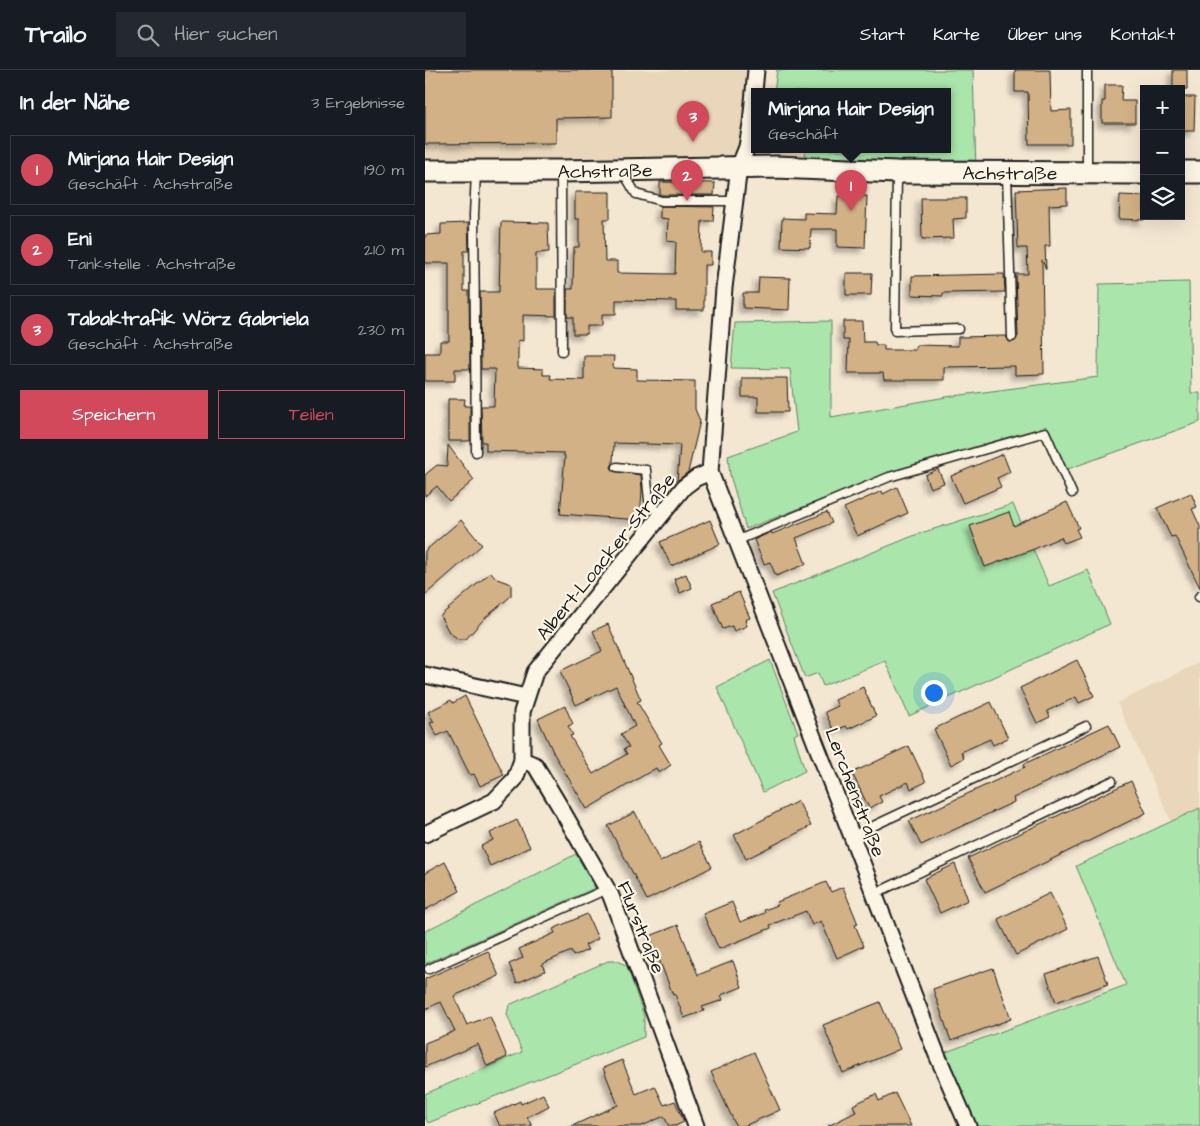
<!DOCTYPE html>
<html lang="de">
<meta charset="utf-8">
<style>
:root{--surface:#171b24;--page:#242831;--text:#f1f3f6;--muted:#9ea1a6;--line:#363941;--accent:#d1495b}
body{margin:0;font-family:"Architects Daughter",sans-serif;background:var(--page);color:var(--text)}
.controls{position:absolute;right:15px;top:15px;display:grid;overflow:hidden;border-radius:0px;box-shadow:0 5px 20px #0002}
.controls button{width:45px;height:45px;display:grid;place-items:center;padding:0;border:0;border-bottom:1px solid var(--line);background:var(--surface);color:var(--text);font:25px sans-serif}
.you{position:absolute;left:508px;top:622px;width:18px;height:18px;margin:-12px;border:4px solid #fff;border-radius:50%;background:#1a73e8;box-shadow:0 0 0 8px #1a73e833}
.badge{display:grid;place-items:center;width:32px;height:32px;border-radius:50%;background:var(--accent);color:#fff;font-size:16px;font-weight:700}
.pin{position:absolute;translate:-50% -41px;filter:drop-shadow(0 1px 2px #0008)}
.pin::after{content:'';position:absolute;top:26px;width:18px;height:15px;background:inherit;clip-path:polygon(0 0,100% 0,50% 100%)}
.popup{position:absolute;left:326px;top:18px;width:200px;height:65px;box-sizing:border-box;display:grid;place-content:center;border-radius:0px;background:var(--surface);filter:drop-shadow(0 1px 4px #0005);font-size:16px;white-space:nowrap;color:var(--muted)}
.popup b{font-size:19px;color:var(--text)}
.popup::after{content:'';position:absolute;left:50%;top:100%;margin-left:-10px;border:10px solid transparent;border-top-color:var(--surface)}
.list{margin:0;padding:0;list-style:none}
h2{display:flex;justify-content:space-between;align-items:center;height:65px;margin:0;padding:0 20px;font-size:21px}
h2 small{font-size:16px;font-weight:400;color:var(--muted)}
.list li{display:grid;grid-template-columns:32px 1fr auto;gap:15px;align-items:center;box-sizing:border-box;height:70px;margin:0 10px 10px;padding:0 10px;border:1px solid var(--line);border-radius:0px}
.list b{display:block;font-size:19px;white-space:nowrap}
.list p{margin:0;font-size:16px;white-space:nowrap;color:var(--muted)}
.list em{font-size:16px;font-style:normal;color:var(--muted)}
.actions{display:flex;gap:10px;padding:15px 20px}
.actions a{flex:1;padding:11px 0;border:1px solid var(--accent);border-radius:0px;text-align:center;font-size:18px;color:var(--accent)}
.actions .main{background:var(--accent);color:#fff}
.icon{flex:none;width:28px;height:28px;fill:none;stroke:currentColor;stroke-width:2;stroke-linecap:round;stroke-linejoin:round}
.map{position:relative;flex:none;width:775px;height:1056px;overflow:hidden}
header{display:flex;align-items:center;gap:30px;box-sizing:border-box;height:70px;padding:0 25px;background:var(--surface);border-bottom:1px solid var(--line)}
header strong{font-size:24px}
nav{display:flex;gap:28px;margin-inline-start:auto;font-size:18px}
.search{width:350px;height:45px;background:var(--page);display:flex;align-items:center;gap:12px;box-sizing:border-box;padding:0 18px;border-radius:0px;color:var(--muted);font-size:19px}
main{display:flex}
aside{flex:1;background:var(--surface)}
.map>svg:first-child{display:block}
.built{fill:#ead7bb}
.green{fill:#aae5ab;stroke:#638064}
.building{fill:#d3b186;stroke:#1c1c1c;filter:url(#shadow)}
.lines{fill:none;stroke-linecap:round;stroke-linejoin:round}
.service-casing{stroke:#1c1c1c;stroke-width:11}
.minor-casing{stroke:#1c1c1c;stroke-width:19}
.secondary-casing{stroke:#1c1c1c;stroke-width:25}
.service{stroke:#fcf5e5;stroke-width:8}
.minor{stroke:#fcf5e5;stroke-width:15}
.secondary{stroke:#fcf5e5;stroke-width:21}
.labels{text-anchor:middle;stroke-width:4.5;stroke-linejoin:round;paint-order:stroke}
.street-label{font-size:19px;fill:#1c1c1c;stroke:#fcf5e5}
</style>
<header>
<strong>Trailo</strong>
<div class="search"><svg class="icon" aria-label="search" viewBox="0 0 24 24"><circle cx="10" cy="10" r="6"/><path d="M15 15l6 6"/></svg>Hier suchen</div>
<nav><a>Start</a><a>Karte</a><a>Über uns</a><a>Kontakt</a></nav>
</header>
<main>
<aside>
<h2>In der Nähe<small>3 Ergebnisse</small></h2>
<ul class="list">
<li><span class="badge">1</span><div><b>Mirjana Hair Design</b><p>Geschäft · Achstraße</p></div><em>190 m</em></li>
<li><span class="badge">2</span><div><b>Eni</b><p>Tankstelle · Achstraße</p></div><em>210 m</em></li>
<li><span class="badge">3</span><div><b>Tabaktrafik Wörz Gabriela</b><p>Geschäft · Achstraße</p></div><em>230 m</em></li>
</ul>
<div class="actions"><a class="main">Speichern</a><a>Teilen</a></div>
</aside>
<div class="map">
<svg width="775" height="1056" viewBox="0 0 775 1056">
<defs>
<filter id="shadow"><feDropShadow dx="-4.5" dy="4.5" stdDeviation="2.5" flood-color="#0004"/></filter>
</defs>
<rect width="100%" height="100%" fill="#f4e7d2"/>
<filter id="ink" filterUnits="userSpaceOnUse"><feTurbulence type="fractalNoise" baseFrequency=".02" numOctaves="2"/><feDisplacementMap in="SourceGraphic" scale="10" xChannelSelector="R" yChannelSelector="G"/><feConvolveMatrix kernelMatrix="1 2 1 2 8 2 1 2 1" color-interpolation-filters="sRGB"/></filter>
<g filter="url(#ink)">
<g class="built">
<polygon points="0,0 327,0 330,47 330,80 377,80 377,100 0,101"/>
<polygon points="775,592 775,738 746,751 692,633"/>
</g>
<g class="green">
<polygon points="352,0 548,0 551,100 380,99 380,80 522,80 522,22 349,22"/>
<polygon points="764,212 766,323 775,323 775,352 640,400 621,362 464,404 321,459 305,405 303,386 372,362 365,299 306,298 310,253 406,251 406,347 521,327 673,307 674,214"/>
<polygon points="588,434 624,516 663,500 685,554 484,646 460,591 398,616 393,603 380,608 347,523 493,464"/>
<polygon points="345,590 373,663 369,665 380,701 338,722 292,617"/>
<polygon points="775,738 775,1056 549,1056 521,982 701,915 651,796"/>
<polygon points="151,784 170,818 0,894 0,861"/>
<polygon points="183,891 193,891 202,896 219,946 219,967 3,1053 0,1047 0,1024 97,982 82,944 84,935"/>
</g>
<g class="building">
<polygon points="0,0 187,0 187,47 131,48 131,73 0,74"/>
<polygon points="590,0 625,0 626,41 646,40 646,74 604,74 603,22 590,22"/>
<rect x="748" y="0" width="14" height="19"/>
<polygon points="680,15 697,15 696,31 710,31 710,53 677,53 677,31 680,31"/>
<polygon points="756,27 770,27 769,61 756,61"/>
<polygon points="235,112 290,113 289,125 235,125"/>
<polygon points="642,118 642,134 624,135 625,176 620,176 621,199 617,190 619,304 590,305 590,296 519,297 519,310 459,310 458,303 423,303 424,270 418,270 418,251 437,251 438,272 450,272 451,275 459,275 459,280 490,280 491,275 533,276 533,267 581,266 584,272 590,271 593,266 591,204 603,204 602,178 593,178 591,120"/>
<polygon points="150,122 185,122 185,149 179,149 180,191 192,191 192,203 250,204 251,172 242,171 243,149 235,148 235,136 289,137 288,151 277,151 276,182 286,182 286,195 279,195 279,240 251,240 251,231 191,230 191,244 177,244 177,256 162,256 162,264 148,264 148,247 142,247 142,219 148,219 149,177 154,177 154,149 150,149"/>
<polygon points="695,125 719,126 719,150 694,149"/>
<polygon points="413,126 442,126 440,178 412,177 412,159 386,159 385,178 356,177 357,148 379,149 379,143 412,144"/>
<polygon points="496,128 541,128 541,148 528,149 529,168 497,169"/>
<polygon points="76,152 123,153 124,182 111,183 111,219 131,219 131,246 98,245 98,271 93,270 93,298 118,299 118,305 126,305 125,309 159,310 159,286 189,286 188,298 212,299 212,310 270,311 270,339 275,351 263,402 252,411 255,375 189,373 188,393 186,397 188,401 216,405 217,420 215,450 135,444 140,386 139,386 139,383 61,381 61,372 57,372 56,336 69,336 70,299 56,299 55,222 74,222"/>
<polygon points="43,153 44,181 39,181 39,221 44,221 45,299 30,299 30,311 0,311 0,283 15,283 15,271 24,271 24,193 0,193 0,165 16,164 16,154"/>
<polygon points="421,203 447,203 446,225 421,225"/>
<polygon points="579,204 580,222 518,223 518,226 487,225 487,206"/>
<polygon points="334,207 365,208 364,240 318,238 318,223 333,223"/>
<polygon points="317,308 362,308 363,342 333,342 333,327 317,327"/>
<polygon points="23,329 40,329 39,336 45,336 45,371 23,371"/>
<polygon points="23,375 49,410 24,431 12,416 0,426 0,405 12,395 22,396"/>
<polygon points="578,384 585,402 572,408 576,417 538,433 526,406"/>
<polygon points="513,399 519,413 505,418 500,405"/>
<polygon points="472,417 483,443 432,466 419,438 457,421 458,424"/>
<polygon points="766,423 772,437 767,439 775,456 775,518 750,466 746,467 732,438"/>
<polygon points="642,432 654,458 651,459 655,467 639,473 636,467 609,479 560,497 545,456 584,442 589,456"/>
<polygon points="402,442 407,453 371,468 381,494 351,506 345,492 339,494 329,470 346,462 347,464"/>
<polygon points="36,450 57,475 0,525 0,481"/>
<polygon points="285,450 295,474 246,496 235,472"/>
<polygon points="66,502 72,509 86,514 86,526 59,549 41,569 33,569 24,562 15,546"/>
<polygon points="261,504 267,518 255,523 249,509"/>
<polygon points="314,522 325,548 320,550 322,556 309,561 307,556 298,559 287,533"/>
<polygon points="183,554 216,630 212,632 237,673 234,675 246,695 234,703 231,698 162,739 129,684 113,649 140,636 148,654 143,656 148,665 145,666 168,704 202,684 199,679 204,677 196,664 210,656 191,616 151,635 135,601 177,581 168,561"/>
<polygon points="652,590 669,626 654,633 651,627 622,641 625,647 612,653 595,618"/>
<polygon points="438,617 451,646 423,659 421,656 409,661 400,642 413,636 410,630"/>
<polygon points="40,626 79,705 55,716 49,704 45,705 23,661 12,666 5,653 9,652 3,642 26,630 28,633"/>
<polygon points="566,632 583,668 568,675 565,669 536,682 539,688 526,695 509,659"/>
<polygon points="684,654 695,677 588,728 589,732 496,775 484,751 600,697 599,694"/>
<polygon points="484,676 501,712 486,719 483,712 454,726 457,732 444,738 427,703"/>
<polygon points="706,711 721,743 560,822 543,788"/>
<polygon points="373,731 386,756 321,789 309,765"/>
<polygon points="210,742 235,792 274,772 287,797 222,830 183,756"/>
<polygon points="92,750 105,777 65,796 56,776 68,770 65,763"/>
<polygon points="20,792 35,821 0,840 0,803"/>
<polygon points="530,794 543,830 515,843 499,809"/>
<polygon points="401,812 406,822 418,817 433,854 430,855 439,876 412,888 396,851 387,855 381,841 345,855 346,858 294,879 278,844 307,832 315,852 340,843 339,840 353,835 352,832"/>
<polygon points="625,823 643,859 591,885 573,849"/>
<polygon points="162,844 173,869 160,875 163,880 148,886 146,881 117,894 120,901 92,913 84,894 98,888 94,879 130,863 128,859"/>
<polygon points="253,855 273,905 308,891 317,917 296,925 298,930 277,937 279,941 259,948 250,924 248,925 225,866"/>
<polygon points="63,881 74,906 29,926 42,955 65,946 82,987 62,996 53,974 0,997 0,973 30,961 16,932 0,939 0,909"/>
<polygon points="673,886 683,914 631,932 621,904"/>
<polygon points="568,898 586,949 526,971 508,919"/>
<polygon points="455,932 475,979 418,1003 398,955"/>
<polygon points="329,982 355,1040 319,1056 311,1056 286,1002"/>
<polygon points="197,990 211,1024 230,1016 239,1035 250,1031 259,1052 250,1056 244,1056 239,1046 217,1056 147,1056 193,1035 178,998"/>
<polygon points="470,1023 486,1056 403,1056 431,1042 428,1035 451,1024 454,1031"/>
<polygon points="118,1024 124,1036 102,1047 107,1056 75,1056 69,1043 95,1031 96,1034"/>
</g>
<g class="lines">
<defs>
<g id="service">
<polyline points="662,101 662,0"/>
<polyline points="51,102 49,145 51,382"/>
<polyline points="198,102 211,124 237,131 311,131"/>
<polyline points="136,103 137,281"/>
<polyline points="472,104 470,261 534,259"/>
<polyline points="582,104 587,267"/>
<polyline points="192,397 221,400 224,431 235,446"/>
<polyline points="311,471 464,407 620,362 647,423"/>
<polyline points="774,527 775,526"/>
<polyline points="427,766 661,656"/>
<polyline points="449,824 687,711"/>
<polyline points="4,899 182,819"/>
</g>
<g id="minor">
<polyline points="331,0 326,54 322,77 314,97 299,218 285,402 512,985 543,1056"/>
<polyline points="0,605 101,627"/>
<polyline points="97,690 110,695 134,735 186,826 271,1056"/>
<polyline points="0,764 69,731 90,709 97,690 97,642 110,602 259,417 271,408 285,402"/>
</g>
<g id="secondary">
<path id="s1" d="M0,101h136l215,-4 121,5 247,1"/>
<polyline points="756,102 775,102"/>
</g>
</defs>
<use href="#service" class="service-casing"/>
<use href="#minor" class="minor-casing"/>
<use href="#secondary" class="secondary-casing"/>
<use href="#service" class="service"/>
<use href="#minor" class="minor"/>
<use href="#secondary" class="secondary"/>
</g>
</g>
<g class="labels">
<g class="street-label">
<text dy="7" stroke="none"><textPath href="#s1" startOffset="180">Achstraße</textPath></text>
<text dy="7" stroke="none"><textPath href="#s1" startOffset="585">Achstraße</textPath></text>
<text transform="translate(180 486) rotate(-51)" y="7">Albert-Loacker-Straße</text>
<text transform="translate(431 722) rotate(69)" y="7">Lerchenstraße</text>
<text transform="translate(217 857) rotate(68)" y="7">Flurstraße</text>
</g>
</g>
</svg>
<div class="controls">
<button>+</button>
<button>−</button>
<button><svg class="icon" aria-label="layers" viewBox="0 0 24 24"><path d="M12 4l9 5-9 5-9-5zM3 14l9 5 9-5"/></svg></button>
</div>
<div class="you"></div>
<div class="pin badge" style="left:426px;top:141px">1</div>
<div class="popup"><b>Mirjana Hair Design</b>Geschäft</div>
<div class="pin badge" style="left:262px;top:131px">2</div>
<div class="pin badge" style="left:268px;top:72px">3</div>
</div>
</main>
